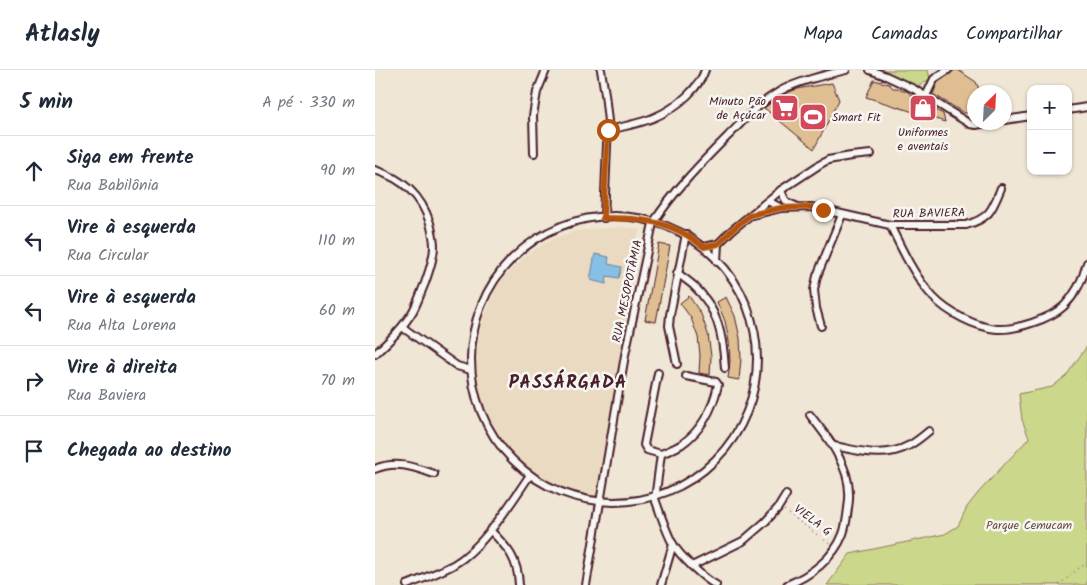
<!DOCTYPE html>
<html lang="pt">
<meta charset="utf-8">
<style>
:root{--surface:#fff;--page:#f6f6f7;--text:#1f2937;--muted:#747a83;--line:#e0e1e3}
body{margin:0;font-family:Kalam,sans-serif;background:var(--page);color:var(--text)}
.controls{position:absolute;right:15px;top:15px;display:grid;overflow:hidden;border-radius:10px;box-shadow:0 1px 4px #0004}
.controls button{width:45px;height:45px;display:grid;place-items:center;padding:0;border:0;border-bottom:1px solid var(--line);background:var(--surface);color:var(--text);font:25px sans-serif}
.compass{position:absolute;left:592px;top:15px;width:45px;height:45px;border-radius:50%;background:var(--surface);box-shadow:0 1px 4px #0004;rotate:24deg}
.stop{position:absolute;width:15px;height:15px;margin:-11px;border:4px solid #b45309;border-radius:50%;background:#fff}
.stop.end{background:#b45309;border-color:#fff;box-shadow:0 1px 5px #0008}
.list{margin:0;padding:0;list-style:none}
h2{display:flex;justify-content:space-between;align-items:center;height:65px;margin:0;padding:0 20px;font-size:21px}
h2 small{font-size:16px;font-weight:400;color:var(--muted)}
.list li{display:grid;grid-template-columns:32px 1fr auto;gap:15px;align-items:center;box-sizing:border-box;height:70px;padding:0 20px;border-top:1px solid var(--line)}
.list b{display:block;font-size:19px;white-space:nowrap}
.list p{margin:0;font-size:16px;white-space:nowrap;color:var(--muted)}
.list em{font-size:16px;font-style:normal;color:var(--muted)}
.icon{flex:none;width:28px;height:28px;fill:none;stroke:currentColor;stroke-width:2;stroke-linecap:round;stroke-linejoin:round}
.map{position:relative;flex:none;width:712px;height:515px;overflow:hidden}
header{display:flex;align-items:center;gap:30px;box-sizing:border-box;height:70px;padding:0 25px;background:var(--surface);border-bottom:1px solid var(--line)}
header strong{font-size:24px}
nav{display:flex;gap:28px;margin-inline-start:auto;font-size:18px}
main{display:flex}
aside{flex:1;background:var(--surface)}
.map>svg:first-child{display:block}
.built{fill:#eadac1}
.green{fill:#cbd78a;stroke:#8a7b5a}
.water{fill:#86c0e5;stroke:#6e809b}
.building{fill:#dfbf91;stroke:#4a1f2b}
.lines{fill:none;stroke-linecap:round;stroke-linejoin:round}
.minor-casing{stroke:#4a1f2b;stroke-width:10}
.path{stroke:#4a1f2b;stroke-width:1;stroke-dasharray:1 4;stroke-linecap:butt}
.minor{stroke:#f6f6f2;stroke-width:6}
.route{stroke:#b45309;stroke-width:6}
.labels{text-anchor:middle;stroke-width:5;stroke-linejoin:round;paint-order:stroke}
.poi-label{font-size:12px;fill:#4a1f2b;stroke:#f6f6f2;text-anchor:end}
.street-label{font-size:12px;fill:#4a1f2b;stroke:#f6f6f2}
.park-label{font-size:12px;fill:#6a4d43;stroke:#f6f6f2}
.district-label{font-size:18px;font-weight:bold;letter-spacing:1px;fill:#4a1f2b;stroke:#f6f6f2}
</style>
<header>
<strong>Atlasly</strong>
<nav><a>Mapa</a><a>Camadas</a><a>Compartilhar</a></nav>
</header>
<main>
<aside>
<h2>5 min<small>A pé · 330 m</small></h2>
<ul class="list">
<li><svg class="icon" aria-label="ahead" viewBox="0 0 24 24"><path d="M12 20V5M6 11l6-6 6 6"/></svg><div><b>Siga em frente</b><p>Rua Babilônia</p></div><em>90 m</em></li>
<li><svg class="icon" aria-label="left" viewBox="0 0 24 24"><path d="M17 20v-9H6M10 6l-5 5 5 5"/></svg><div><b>Vire à esquerda</b><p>Rua Circular</p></div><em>110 m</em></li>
<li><svg class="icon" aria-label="left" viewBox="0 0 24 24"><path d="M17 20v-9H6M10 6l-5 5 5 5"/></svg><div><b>Vire à esquerda</b><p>Rua Alta Lorena</p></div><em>60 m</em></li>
<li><svg class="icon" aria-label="right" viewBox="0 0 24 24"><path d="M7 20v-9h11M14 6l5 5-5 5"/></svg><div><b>Vire à direita</b><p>Rua Baviera</p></div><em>70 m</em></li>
<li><svg class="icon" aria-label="arrive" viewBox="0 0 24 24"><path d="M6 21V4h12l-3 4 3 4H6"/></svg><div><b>Chegada ao destino</b></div></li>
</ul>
</aside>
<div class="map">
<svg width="712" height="515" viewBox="0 0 712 515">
<rect width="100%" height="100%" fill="#efe6d5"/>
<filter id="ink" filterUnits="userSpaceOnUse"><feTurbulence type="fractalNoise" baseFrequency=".02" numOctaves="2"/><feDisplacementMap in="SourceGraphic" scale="10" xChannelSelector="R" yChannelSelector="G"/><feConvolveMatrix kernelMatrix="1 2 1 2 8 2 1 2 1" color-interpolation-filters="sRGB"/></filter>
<g filter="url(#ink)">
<polygon class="built" points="246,157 264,159 223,428 178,414 151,398 132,381 106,331 102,312 101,290 103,272 108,250 122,216 132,204 153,184 175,170 200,161"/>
<g class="green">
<polygon points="498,0 553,0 555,9 546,15 540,16"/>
<polygon points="712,276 712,515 452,515 475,484 570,464 583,456 592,437 603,423 654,368 647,350 644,324 677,317 691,306"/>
</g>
<polygon class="water" points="220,184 234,187 233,194 247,197 244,208 232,206 231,214 215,210"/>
<g class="building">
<polygon points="580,0 583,0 601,12 605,22 600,22 600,42 589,43 558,24 563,12"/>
<polygon points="499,10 514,14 518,18 522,18 528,21 532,21 536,25 538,24 549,31 555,37 568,44 570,52 491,27"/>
<polygon points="457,13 464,30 439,79 389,38 407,25 419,20 427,18"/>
<polygon points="284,174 295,176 281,252 270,250"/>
<polygon points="314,226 326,244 333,264 336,286 335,305 324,303 325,285 323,267 316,248 305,233"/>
<polygon points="351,227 360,246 365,268 366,289 364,310 353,308 355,291 354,271 350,251 342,232"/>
</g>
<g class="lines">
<defs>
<g id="minor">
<polyline points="226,0 230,24 233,51 229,148"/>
<polyline points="495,0 511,6 539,19 595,54 601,55 617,52"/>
<polyline points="551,26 559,9 573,0"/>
<polyline points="693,40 712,37"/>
<polyline points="630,50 656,46"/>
<path d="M233,60c32,-7 55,-11 80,-35 7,-7 14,-15 17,-25"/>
<polyline points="159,83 158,46 162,22 171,0"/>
<path d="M0,100c28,9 46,25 55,53 2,8 4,15 4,23 0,13 -5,25 -9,37 -4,9 -7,19 -12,28 -10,17 -24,30 -38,43"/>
<path d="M406,120c4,12 6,13 17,17"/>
<path d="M393,131l13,7 30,-1 79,18h76c24,-7 26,-15 35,-37"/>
<polyline points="377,145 406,138"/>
<circle cx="239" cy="289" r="143"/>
<path d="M515,155c12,25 25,52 43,72 15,16 43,30 64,32 19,1 53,-10 67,-23 12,-12 19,-27 23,-43"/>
<polyline points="329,177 343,174 356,161 406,120 444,95 453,90 476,86 496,84"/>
<polyline points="342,191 343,174"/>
<path d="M302,203c6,4 11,8 16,12 25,23 30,51 32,83"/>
<polyline points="446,256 441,238 439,220 442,206 467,145"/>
<polyline points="27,257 82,296 96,300"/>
<polyline points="302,294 294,256 295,245 311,164"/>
<path d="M283,303l-14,72 3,5 14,4c7,-3 15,-6 21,-10 21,-15 31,-36 36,-59l-2,-3 -30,-6"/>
<path d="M459,376c27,5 50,13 76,-1 7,-4 13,-9 19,-14"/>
<path d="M0,399c21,-9 39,-2 59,5"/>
<path d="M280,429c5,13 11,33 18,45 7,12 30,34 43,41"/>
<polyline points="280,429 286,384"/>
<path d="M115,460c18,18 28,29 29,55"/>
<polyline points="317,496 368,471 390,452 403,438 411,425"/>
<path d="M32,515c15,-6 31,-12 46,-20 31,-18 57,-61 77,-90"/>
<path d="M211,515l39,-230 28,-132c21,-32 48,-60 75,-87 17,-17 31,-33 52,-45 19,-10 45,-16 66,-21"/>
<polyline points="286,515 298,474"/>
<path d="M412,515c23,-9 47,-27 56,-51 3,-8 4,-17 5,-26 2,-11 1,-24 -2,-34 -8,-24 -21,-40 -36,-59"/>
</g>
</defs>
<use href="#minor" class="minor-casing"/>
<g class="path">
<polyline points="409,440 456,475"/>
<polyline points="684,515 704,498 712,494"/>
</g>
<use href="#minor" class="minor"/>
</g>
</g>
<g class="lines" filter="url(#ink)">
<path class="route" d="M233,60l-5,88c25,0 51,1 74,12 10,4 18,11 27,17l14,-3 13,-13 19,-16 31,-7 30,-1 12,3"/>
</g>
<defs>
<symbol id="supermarket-square" viewBox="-11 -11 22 22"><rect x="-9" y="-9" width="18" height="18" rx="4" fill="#d1495b" stroke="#f6f6f2"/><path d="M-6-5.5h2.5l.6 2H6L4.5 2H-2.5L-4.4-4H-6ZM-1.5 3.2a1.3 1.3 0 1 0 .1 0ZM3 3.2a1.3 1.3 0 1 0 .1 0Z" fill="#fff"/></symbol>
<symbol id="shop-square" viewBox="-11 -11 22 22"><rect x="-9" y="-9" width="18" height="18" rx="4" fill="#d1495b" stroke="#f6f6f2"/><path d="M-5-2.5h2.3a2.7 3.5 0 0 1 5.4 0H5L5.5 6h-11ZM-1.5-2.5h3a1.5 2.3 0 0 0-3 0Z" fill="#fff"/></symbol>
<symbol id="stadium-square" viewBox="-11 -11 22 22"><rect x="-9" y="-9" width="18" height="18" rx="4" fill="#d1495b" stroke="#f6f6f2"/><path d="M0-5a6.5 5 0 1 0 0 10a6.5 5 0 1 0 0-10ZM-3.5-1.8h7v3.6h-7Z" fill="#fff"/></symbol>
</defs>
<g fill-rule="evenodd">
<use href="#supermarket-square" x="394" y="22" width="32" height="32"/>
<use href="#shop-square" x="532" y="22" width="32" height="32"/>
<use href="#stadium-square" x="422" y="31" width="32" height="32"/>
</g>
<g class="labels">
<g class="poi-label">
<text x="391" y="35">Minuto Pão<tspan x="391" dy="14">de Açúcar</tspan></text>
<text x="457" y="51" text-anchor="start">Smart Fit</text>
<text x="548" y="66" text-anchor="middle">Uniformes<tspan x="548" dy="14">e aventais</tspan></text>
</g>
<g class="street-label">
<text transform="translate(554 143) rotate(-1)" y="4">RUA BAVIERA</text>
<text transform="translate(252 221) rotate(-78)" y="4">RUA MESOPOTÂMIA</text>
<text transform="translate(438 450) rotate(37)" y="4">VIELA G</text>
</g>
<g class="park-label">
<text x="654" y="459">Parque Cemucam</text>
</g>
<g class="district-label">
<text x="193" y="318">PASSÁRGADA</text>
</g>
</g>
</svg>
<div class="controls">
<button>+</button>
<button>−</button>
</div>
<svg class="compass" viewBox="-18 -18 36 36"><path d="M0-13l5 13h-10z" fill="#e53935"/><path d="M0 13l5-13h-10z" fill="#747a83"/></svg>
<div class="stop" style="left:233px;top:60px"></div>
<div class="stop end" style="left:448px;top:140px"></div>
</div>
</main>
